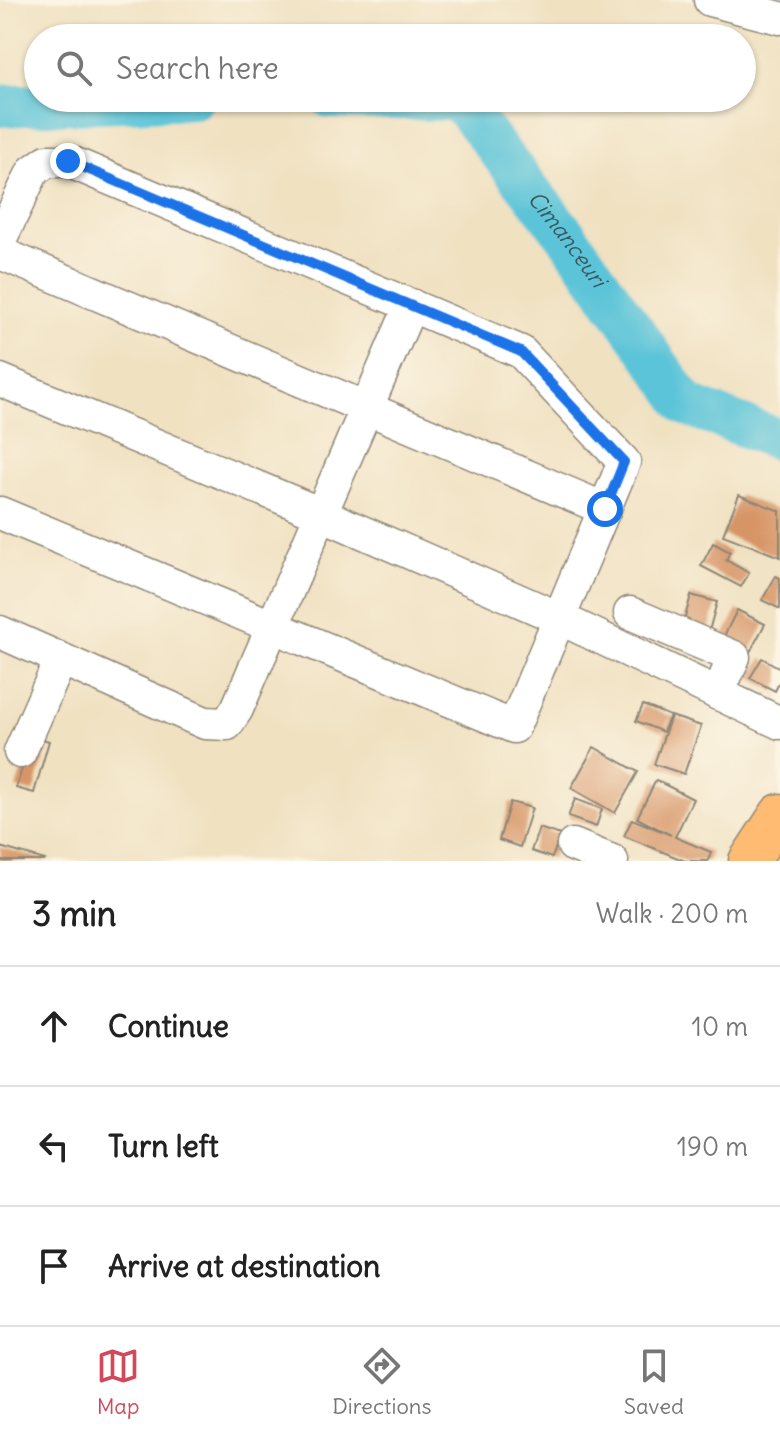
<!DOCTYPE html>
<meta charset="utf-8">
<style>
:root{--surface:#fff;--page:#f6f6f6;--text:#222;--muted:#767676;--line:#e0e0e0;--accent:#d1495b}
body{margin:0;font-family:Delius,sans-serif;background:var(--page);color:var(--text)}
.stop{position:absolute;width:24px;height:24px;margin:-18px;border:6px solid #1a73e8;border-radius:50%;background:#fff}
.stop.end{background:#1a73e8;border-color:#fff;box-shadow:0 2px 8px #0008}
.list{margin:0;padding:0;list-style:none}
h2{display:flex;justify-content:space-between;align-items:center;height:104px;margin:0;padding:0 32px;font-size:34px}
h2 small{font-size:26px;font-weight:400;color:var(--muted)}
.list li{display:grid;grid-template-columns:52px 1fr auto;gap:24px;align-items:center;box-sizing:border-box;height:120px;padding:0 32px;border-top:2px solid var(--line)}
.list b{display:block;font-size:30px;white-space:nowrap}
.list em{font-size:26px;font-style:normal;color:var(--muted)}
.icon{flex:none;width:44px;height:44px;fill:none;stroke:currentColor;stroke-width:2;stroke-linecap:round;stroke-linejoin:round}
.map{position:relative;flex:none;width:780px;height:861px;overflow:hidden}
.search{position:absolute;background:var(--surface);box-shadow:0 2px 6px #0004;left:24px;right:24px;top:24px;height:88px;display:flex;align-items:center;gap:20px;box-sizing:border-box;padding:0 28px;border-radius:44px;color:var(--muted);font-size:30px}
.sheet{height:464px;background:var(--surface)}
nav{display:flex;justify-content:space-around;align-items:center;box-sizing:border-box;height:112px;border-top:2px solid var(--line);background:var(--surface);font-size:22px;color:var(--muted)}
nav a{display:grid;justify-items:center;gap:4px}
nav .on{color:var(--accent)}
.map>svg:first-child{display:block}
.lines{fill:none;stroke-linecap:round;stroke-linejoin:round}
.river{stroke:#5cc4d8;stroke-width:42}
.building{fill:#d79566}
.minor-casing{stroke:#8e8676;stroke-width:35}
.major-casing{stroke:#8e8676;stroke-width:43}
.minor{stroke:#fff;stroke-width:32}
.major{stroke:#febb71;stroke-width:40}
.route{stroke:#1a73e8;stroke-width:10}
.labels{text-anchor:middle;stroke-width:7;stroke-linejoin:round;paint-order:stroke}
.water-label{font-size:22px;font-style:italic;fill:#3a595f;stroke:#fcf5e5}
</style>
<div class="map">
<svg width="780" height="861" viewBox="0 0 780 861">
<rect width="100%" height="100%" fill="#fcf5e5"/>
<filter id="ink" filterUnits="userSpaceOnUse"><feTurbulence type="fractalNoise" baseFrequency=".0125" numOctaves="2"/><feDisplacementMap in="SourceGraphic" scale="16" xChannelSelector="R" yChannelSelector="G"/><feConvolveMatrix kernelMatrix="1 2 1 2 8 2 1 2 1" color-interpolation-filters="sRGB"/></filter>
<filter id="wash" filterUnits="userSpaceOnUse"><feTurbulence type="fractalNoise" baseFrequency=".006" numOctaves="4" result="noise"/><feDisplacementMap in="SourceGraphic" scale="32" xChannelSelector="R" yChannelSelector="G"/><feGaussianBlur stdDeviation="1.8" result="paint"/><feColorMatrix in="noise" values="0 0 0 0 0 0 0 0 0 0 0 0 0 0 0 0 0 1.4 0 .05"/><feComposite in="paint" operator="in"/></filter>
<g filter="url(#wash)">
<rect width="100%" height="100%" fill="#f0e1c1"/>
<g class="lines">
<g class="river">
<path id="s1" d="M331,98l127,2 111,139 118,166 93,35"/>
<polyline points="0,106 194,98"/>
</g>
</g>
<g id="blocks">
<g class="building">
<polygon points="739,495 780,511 780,557 723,535"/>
<polygon points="713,543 730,552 726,560 749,573 741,587 701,566"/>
<polygon points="776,576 780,578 780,609 762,600"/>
<polygon points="691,595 717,602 709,631 683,625"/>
<polygon points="737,610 765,624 750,652 723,638"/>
<polygon points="762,658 780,668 780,681 775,691 750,678"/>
<polygon points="643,705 670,716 663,732 636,721"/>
<polygon points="671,716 701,726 684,774 654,764"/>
<polygon points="32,736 49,741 34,793 16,788"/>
<polygon points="594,747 638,772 615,813 571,788"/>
<polygon points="656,780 693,799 675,837 711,852 708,861 685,861 624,836 632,819 671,835 637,818"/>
<polygon points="575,799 602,809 596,827 568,817"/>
<polygon points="510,802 532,808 520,847 499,840"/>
<polygon points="539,828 560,835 552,858 531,851"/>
<polygon points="0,847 45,860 44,861 0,861"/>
</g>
</g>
</g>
<g filter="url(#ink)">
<use href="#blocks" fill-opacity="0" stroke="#8e8676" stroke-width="2"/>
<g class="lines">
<defs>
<g id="minor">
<polyline points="710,0 780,18"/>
<polyline points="0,240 33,171 47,161 68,161 521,352 624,462 514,727 0,513"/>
<polyline points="0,253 605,509"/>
<polyline points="0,380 321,514 559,618 780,723"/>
<polyline points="630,613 734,657 718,694"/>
<polyline points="0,632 205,723 227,724 237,709 411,305"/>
<polyline points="20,752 61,659"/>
<polyline points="573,845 612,861"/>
</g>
<polyline id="major" points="749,861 780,814"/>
</defs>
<use href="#minor" class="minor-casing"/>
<use href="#major" class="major-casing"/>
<use href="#minor" class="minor"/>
<use href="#major" class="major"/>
</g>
</g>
<g class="lines" filter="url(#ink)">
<polyline class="route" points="68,161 521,352 624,462 605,509"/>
</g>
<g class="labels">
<g class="water-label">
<text dy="8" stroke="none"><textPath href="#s1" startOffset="304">Cimanceuri</textPath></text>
</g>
</g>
</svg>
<div class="stop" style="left:605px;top:509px"></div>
<div class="stop end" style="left:68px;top:161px"></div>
<div class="search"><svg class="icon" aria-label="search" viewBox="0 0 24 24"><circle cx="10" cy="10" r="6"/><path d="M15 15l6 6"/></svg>Search here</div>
</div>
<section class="sheet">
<h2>3 min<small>Walk · 200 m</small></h2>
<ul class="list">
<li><svg class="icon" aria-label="ahead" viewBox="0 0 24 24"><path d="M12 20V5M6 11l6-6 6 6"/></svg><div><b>Continue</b></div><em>10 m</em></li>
<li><svg class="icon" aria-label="left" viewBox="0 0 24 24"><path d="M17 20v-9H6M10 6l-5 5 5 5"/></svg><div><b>Turn left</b></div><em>190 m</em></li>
<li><svg class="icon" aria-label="arrive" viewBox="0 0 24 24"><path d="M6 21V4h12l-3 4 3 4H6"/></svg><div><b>Arrive at destination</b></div></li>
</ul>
</section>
<nav>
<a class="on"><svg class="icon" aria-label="map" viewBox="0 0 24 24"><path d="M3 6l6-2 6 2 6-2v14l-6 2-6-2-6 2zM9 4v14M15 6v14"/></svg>Map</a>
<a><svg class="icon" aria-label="directions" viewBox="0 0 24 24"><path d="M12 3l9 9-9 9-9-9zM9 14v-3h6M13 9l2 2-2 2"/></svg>Directions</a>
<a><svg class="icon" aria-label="saved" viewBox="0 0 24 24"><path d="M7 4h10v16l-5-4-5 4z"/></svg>Saved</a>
</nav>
